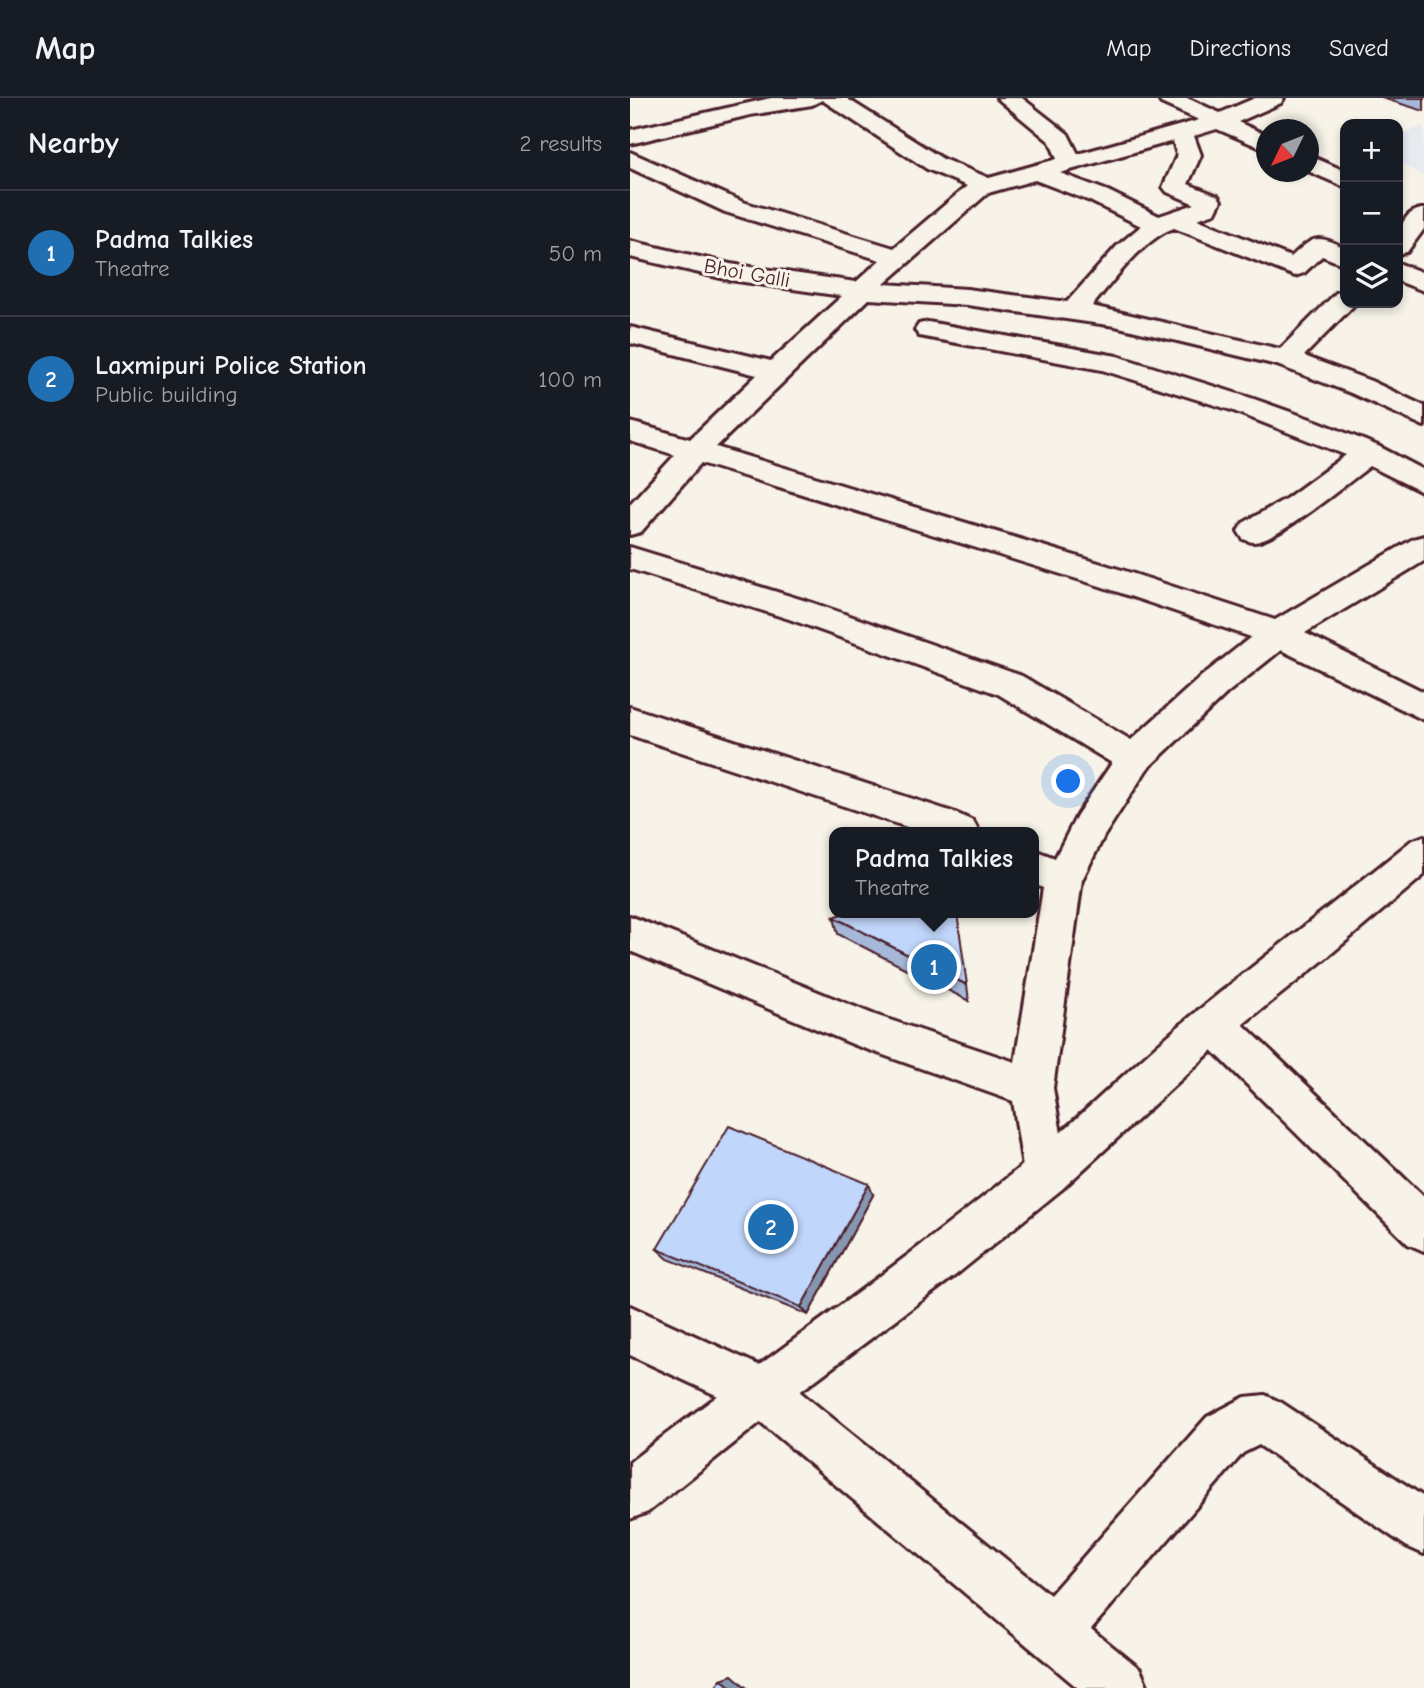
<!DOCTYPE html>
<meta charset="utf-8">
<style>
:root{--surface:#171b24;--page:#242831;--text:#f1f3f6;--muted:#9ea1a6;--line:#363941;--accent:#1f6fb2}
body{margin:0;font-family:"Comic Neue",sans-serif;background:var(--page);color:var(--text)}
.controls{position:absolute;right:21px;top:21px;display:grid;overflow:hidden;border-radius:14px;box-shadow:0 4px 10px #0003}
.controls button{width:63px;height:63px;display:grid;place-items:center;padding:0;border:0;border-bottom:2px solid var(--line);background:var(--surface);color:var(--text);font:35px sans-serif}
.compass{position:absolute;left:626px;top:21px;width:63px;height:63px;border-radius:50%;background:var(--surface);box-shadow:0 4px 10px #0003;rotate:227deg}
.you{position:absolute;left:439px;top:684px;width:24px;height:24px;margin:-18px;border:5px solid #fff;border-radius:50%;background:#1a73e8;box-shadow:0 0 0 10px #1a73e833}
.badge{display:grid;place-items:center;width:46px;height:46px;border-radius:50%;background:var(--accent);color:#fff;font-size:23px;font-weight:700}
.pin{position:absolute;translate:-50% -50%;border:4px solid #fff;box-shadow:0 2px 7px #0006}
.popup{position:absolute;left:199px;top:729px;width:210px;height:91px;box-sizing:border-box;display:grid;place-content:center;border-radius:14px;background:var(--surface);filter:drop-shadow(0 2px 5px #0005);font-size:23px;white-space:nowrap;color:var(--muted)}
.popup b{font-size:26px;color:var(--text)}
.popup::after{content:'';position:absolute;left:50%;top:100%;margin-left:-14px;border:14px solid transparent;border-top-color:var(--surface)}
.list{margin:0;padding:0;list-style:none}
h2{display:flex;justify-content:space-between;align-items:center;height:91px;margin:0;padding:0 28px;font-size:30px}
h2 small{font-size:23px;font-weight:400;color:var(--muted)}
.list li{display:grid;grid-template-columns:46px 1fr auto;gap:21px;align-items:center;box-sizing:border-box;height:126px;padding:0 28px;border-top:2px solid var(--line)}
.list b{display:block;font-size:26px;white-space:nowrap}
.list p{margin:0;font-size:23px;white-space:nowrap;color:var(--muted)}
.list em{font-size:23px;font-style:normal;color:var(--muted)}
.icon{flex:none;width:38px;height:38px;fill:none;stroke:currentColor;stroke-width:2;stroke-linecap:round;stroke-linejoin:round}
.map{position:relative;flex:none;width:794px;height:1590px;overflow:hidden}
header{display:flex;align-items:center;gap:42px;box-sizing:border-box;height:98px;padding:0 35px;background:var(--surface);border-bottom:2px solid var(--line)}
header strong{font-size:33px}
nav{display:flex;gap:38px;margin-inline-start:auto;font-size:24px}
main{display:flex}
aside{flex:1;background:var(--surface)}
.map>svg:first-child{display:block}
.built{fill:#e7eaee}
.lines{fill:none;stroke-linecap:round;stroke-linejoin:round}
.minor-casing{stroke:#4a1f2b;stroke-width:6}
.major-casing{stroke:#4a1f2b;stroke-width:6}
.minor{fill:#f7f3e8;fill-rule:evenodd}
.major{fill:#f7f3e8;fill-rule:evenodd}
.wall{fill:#a6b8d8;stroke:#4a1f2b;stroke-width:2}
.shaded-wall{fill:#8796b0;stroke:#4a1f2b;stroke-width:2}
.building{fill:#c1d6fb;stroke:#4a1f2b;stroke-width:2}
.labels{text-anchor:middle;stroke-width:6;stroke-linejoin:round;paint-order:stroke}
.far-street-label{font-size:21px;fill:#4a1f2b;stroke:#f7f3e8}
</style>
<header>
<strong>Map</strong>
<nav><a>Map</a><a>Directions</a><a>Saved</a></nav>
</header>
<main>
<aside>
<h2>Nearby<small>2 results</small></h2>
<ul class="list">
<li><span class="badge">1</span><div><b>Padma Talkies</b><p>Theatre</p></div><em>50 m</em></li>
<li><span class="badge">2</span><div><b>Laxmipuri Police Station</b><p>Public building</p></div><em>100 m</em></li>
</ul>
</aside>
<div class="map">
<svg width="794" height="1590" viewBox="0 0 794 1590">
<rect width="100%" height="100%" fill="#f7f3e8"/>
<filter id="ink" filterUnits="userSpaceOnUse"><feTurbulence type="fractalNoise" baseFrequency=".0143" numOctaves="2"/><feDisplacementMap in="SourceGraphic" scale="14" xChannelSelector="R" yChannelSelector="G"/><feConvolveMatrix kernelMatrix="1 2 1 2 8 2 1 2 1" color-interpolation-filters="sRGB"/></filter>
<g filter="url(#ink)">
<polygon class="built" points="794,28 794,79 768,63 768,37"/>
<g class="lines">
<defs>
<g id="minor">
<path d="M141,0h75l97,61 46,19 68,-19 -7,-17 -53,-44h25l46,36 10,20 121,-34 -38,-17 -3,-5h29l33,15 35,-15h29l-3,5 -43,19 28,13v15l-49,-21 -23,7 7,19 -13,29 30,12 3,5 -6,12 -18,6 94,38c23,-21 25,-23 54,-9v17l-23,-9 -18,17 -9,3 -121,-48c-31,11 -61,53 -82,78l188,43 56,-56 9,-2v12h11l-52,53 67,25 53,25v20l-73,-33 -74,-28 -162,-39 -148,-21 -98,-6 -153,148 406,123 153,50 138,-81 11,-3v25l-119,72 119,59v28l-143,-70 -54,43 -80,76 -43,67 -22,44 -29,208 15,86 -6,15 -16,7 -16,-7 -6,-15 -11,-73 -158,-56 -225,-94v-35l245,99 140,47 28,-174 -9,-4v-34l21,8 22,-43 35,-52 -114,-69 -209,-75 -159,-50v-22l183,56 209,73 109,64 72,-65 48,-38 -151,-51 -399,-123 -60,69 -11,3v-31l45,-49 -45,-14v-19l60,17 67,-64 -127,-32v-16l141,34 71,-65 -112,-16 -100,-23v-16l100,23 126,18 24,-22 -155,-48 -95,-44v-16l113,50 151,46 73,-62 -40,-17 -105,-69 -10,5 -62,10 -120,29v-14zM543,43l4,14 -14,32 4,5 28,12 -36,12 -51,-25 -48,-18zM405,82l55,21 51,25 -24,20 -50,56 -100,-13 -83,-5 104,-91z"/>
<polygon points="678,57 715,73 715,89 678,73"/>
<path d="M791,111h3v20l-17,23 -9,2c0,-18 1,-40 23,-45z"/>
<polygon points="768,165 794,175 794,193 768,183"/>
<path d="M298,224l189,34 134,42 68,24 59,24 46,24v23l-54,-27c-21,16 -94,76 -116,76 -4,0 -7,-2 -11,-3l-5,-8 5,-8 44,-25 59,-43 -115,-45 -129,-40 -183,-34 -4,-6 4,-6z"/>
<polygon points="0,609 323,714 343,723 349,734 292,734 0,637"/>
<polygon points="583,906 598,912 794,1099 794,1153 778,1146 568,938 562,925 568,912"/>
<polygon points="0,1208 148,1276 420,1497 577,1319 615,1299 635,1297 652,1305 794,1399 794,1456 776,1448 629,1347 613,1355 461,1531 510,1571 518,1590 448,1590 114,1310 0,1257"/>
</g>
<path id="major" d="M794,738v39l-98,83 -98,78 -166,153 -105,85 -179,134 -130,104 -18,7v-57c132,-102 271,-196 400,-303 58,-48 111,-103 170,-150 70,-57 141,-111 211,-168z"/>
</defs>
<use href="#minor" class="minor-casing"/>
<use href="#major" class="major-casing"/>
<use href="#minor" class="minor"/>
<use href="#major" class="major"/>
</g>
<g class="wall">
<polygon points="752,0 794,0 794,13"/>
<polygon points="204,819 337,887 339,903 208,836"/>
<polygon points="243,1097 178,1217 38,1161 27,1151"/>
</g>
<g class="shaded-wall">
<polygon points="239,1086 243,1097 178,1217 171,1209"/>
<polygon points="102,1577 117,1590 102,1590 91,1581"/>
</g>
<g class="building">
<polygon points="214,815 327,815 337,887 204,819"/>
<polygon points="99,1028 239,1086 171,1209 27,1151"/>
<polygon points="91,1581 102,1590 85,1590"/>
</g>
</g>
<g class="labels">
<g class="far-street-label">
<text transform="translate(117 175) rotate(10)" y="7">Bhoi Galli</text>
</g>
</g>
</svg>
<div class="controls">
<button>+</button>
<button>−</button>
<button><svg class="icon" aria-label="layers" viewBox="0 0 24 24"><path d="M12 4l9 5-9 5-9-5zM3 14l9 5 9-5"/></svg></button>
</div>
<svg class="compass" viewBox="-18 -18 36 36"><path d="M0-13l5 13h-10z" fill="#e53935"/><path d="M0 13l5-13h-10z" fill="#9ea1a6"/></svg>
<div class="you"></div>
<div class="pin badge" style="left:304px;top:869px">1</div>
<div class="popup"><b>Padma Talkies</b>Theatre</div>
<div class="pin badge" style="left:141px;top:1129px">2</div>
</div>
</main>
